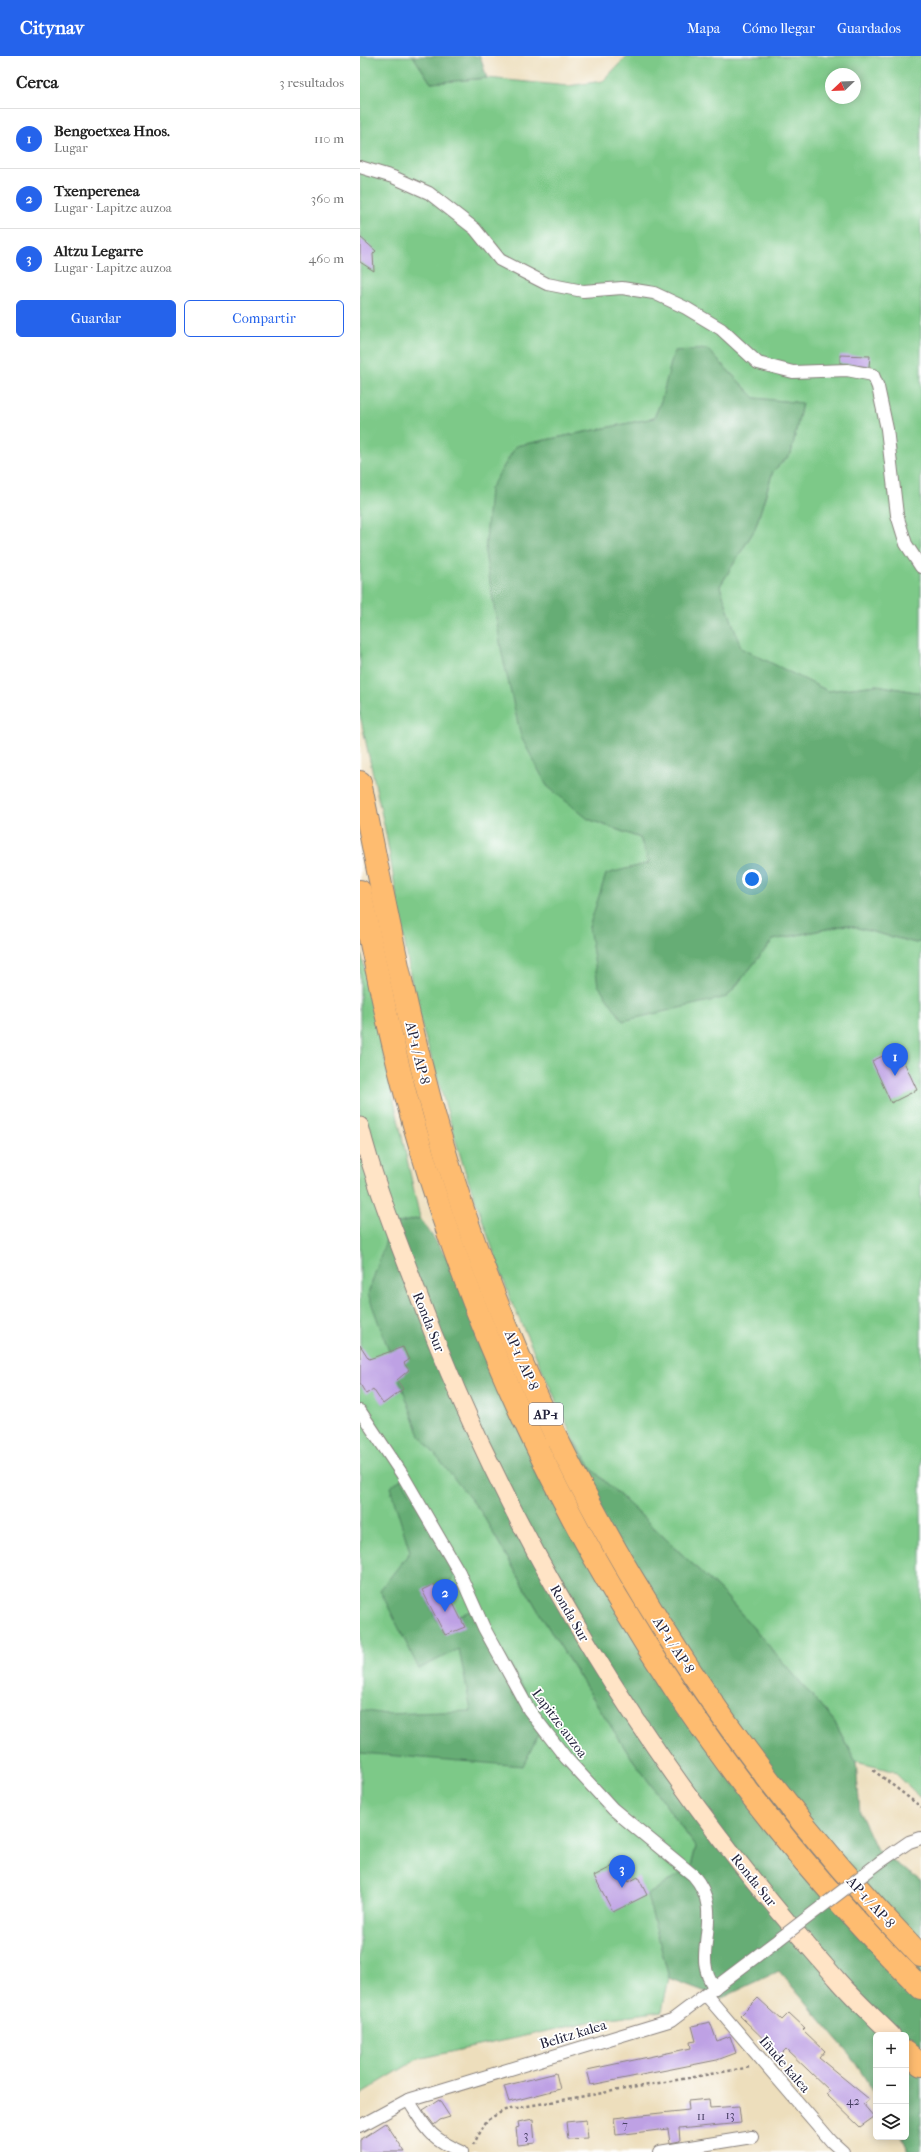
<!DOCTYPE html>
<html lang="es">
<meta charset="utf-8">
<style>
:root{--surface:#fff;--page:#f6f6f6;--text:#222;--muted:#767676;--line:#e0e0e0;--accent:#2563eb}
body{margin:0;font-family:"IM FELL French Canon",serif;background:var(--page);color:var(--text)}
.controls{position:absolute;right:12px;bottom:12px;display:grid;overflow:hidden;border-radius:6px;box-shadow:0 2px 10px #0003}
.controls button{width:36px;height:36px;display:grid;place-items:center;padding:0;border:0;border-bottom:1px solid var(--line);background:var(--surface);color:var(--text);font:20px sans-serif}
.compass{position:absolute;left:465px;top:12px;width:36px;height:36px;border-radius:50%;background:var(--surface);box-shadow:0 2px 10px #0003;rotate:247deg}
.you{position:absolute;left:392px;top:823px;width:14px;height:14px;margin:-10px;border:3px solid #fff;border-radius:50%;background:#1a73e8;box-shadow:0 0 0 6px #1a73e833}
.badge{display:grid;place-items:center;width:26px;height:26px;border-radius:50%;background:var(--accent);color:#fff;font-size:13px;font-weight:700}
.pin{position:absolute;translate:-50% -33px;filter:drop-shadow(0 1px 2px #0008)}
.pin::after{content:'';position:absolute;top:21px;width:14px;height:12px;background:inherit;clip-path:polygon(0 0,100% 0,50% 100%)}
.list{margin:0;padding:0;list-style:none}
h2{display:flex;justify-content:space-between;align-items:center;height:52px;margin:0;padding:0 16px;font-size:17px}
h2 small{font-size:13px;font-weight:400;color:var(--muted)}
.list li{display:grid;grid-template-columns:26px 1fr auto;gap:12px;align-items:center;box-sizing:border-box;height:60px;padding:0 16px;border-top:1px solid var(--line)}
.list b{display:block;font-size:15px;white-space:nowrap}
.list p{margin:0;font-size:13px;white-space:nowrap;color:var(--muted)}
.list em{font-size:13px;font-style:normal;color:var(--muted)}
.actions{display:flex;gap:8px;padding:12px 16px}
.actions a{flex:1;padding:9px 0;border:1px solid var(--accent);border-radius:6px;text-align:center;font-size:14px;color:var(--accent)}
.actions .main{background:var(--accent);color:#fff}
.icon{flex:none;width:22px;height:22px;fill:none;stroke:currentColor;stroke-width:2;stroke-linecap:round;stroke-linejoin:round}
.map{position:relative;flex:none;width:561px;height:2096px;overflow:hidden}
header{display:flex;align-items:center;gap:24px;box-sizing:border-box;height:56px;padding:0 20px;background:var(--accent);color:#fff}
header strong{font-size:19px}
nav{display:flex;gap:22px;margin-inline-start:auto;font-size:14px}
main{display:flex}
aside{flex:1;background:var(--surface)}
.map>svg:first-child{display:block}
.green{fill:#7dc988;stroke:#507662;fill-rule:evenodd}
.forest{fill:#66ad74;stroke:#446858}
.building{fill:#bea1e4}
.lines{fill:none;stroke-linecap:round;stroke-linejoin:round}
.street-casing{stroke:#88807c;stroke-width:14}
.secondary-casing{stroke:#88807c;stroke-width:19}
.highway-casing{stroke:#88807c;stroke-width:24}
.path{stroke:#88807c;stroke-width:2.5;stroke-dasharray:3 3;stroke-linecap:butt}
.street{stroke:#fff;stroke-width:12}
.secondary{stroke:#ffe4c6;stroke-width:17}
.highway{stroke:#febc70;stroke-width:22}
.street-bridge-casing{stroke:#88807c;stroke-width:14;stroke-linecap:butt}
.street-bridge{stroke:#fff;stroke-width:12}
.labels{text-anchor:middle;stroke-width:3.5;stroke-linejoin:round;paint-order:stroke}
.number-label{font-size:12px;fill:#494265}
.shield{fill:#fff;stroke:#646476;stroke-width:1}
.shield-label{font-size:13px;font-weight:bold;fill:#22223b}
.street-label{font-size:14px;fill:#22223b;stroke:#fff}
</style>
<header>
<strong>Citynav</strong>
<nav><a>Mapa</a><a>Cómo llegar</a><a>Guardados</a></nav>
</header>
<main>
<aside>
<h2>Cerca<small>3 resultados</small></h2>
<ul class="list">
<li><span class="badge">1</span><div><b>Bengoetxea Hnos.</b><p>Lugar</p></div><em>110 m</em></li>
<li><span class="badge">2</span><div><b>Txenperenea</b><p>Lugar · Lapitze auzoa</p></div><em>360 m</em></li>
<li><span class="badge">3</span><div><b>Altzu Legarre</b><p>Lugar · Lapitze auzoa</p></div><em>460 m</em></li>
</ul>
<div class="actions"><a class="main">Guardar</a><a>Compartir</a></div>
</aside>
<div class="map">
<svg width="561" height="2096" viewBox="0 0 561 2096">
<rect width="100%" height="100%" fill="#fff"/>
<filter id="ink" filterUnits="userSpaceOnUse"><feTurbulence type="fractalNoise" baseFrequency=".025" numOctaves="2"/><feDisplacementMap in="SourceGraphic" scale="8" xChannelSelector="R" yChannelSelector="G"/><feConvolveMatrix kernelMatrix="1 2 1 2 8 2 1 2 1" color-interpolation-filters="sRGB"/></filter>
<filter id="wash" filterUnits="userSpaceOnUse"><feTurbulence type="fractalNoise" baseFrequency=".012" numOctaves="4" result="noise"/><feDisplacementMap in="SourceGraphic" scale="16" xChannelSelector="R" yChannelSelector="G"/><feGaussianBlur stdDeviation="0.9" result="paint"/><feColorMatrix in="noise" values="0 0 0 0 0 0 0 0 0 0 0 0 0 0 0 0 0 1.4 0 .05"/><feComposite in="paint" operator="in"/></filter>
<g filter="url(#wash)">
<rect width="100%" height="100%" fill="#eddebc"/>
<g class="green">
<path d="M0,0h53l18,27 56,-5 81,8 35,-5 24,-25h294v637l-44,-8 -49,6 -87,-42 -21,-63 35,-57 18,-58 18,-17 11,-51 -47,-5 -48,-49 -46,52 -7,17 -138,28 72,373 52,19 9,26 78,133 46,-57 73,-15 70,18 5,-2v857l-28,-27 -37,-9 -22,-41 -110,-127 -131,-124 -18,-28 -64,-141 -47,-133 -49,-165 -29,-169 -26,-119zM471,18h24v24h-24z"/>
<polygon points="0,891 60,1162 31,1169 121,1456 183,1563 266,1694 336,1791 331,1811 288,1839 309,1922 302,1955 243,1963 58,2003 0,2038"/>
</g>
<g class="forest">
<polygon points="53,0 120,0 127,22 71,27"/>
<polygon points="347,293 395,342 442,347 431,398 413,415 395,473 360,530 381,592 468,635 517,629 561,637 561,885 556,887 486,869 413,884 367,941 263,965 238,929 229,871 246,818 289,807 280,782 228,763 187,730 161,681 142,598 125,497 130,433 156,390 294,362 301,345 314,295"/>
<polygon points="60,1162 233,1414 364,1538 474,1665 496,1706 500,1757 517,1794 561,1825 561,2096 549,2096 542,2081 546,2081 546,1979 516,1979 516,2039 490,1999 419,1915 362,1942 309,1922 287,1839 331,1811 336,1791 266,1694 183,1563 121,1456 60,1380 8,1238 31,1169"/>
<polygon points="41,1423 101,1515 68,1546 78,1566 117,1553 184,1667 163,1710 0,1697 0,1654 26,1658 111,1655 99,1593 59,1613 20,1534 50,1496 30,1431"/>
</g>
<g id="blocks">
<g class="building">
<polygon points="0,181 16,195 13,198 14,215 0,206"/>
<polygon points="480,299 510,300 509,311 480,307"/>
<polygon points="538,993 557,1034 531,1047 512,1005"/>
<polygon points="0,1289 9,1303 43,1291 49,1304 44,1307 49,1314 37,1324 43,1333 23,1348 13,1333 6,1338 0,1328"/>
<polygon points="74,1528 79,1536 88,1537 105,1571 85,1579 62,1534"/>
<polygon points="259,1807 269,1826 278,1821 287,1839 253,1856 234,1820"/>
<polygon points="398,1942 422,1964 429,1957 445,1972 443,1974 465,1995 459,2002 509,2043 503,2048 514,2061 500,2071 466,2038 470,2035 426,1993 420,1999 380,1960"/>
<polygon points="350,1966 357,1985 370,1980 376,1997 357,2004 231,2029 227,2014 331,1992 330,1986 336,1985 332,1970"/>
<polygon points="196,2017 200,2033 149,2046 144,2030"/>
<polygon points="349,2043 350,2052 379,2050 381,2067 319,2073 320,2085 310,2087 308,2073 256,2079 254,2062 329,2054 328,2045"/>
<polygon points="79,2044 90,2061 80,2064 74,2069 63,2054"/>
<polygon points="173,2063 175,2087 158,2089 156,2072 159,2071 158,2066"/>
<polygon points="226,2064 228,2082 208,2083 206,2066"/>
<polygon points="26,2067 45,2096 0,2096 0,2084"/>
</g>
</g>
</g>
<g filter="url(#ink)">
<use href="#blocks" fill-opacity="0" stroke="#88807c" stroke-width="1"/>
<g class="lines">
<defs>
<g id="street">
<polyline points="0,111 33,121 69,137 115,173 140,204 187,228 223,235 262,232 294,237 326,252 361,273 398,307 433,316 487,314 513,319 518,331 527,373 537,459 546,488 561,511"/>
<path d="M0,1355l42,63 57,98 25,56 45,82 37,48 47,51 80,66c35,40 -5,79 22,113"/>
<polyline points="520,1806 549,1786 561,1782"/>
<polyline points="346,1939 472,2086 483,2096"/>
<path d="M48,2044c19,29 20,37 54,52"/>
<polyline points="0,2070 48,2044 312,1964 418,1884"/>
<polyline points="299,2096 392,2081"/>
</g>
<path id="secondary" d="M0,1070c13,52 33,102 52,152 94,258 241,495 424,700 17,20 37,38 56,57"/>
<g id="highway">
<path d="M0,726c24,117 46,235 79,350 89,310 258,592 482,824"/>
<path d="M0,835c18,84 34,168 59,251 94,318 266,612 502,846"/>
<polyline points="546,1996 561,2009"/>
</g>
</defs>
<use href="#street" class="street-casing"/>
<use href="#secondary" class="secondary-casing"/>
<use href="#highway" class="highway-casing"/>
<g class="path">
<polyline points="513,1714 561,1751"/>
<polyline points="113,2089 127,2064 145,2054 391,2011"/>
</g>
<use href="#street" class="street"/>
<use href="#secondary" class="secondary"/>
<use href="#highway" class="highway"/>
<defs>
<polyline id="street-bridge" points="418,1884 520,1806"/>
</defs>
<use href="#street-bridge" class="street-bridge-casing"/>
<use href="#street-bridge" class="street-bridge"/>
</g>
</g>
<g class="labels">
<g class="number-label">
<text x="493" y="2049">42</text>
<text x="370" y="2063">13</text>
<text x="341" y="2064">11</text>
<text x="265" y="2073">7</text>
<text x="166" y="2083">3</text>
</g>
<rect class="shield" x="169" y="1347" width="34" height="22" rx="3"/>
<g class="shield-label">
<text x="186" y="1363">AP-1</text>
</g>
<g class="street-label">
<text transform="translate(58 997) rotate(76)" y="5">AP-1 / AP-8</text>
<text transform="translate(69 1266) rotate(68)" y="5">Ronda Sur</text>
<text transform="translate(162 1304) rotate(66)" y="5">AP-1 / AP-8</text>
<text transform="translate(210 1557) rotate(60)" y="5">Ronda Sur</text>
<text transform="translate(314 1589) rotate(57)" y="5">AP-1 / AP-8</text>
<text transform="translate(200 1667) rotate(53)" y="5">Lapitze auzoa</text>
<text transform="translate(394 1824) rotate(51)" y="5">Ronda Sur</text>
<text transform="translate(511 1846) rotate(48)" y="5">AP-1 / AP-8</text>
<text transform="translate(213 1978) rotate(-17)" y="5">Belitz kalea</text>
<text transform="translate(425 2008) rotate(49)" y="5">Iñude kalea</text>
</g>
</g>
</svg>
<div class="controls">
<button>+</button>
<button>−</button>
<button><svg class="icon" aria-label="layers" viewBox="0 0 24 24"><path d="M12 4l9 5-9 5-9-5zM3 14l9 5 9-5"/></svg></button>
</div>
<svg class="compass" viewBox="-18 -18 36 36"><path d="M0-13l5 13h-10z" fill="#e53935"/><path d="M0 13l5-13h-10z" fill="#767676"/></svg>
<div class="you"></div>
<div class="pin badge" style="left:535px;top:1020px">1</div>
<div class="pin badge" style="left:85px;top:1556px">2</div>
<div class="pin badge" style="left:262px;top:1832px">3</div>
</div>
</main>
